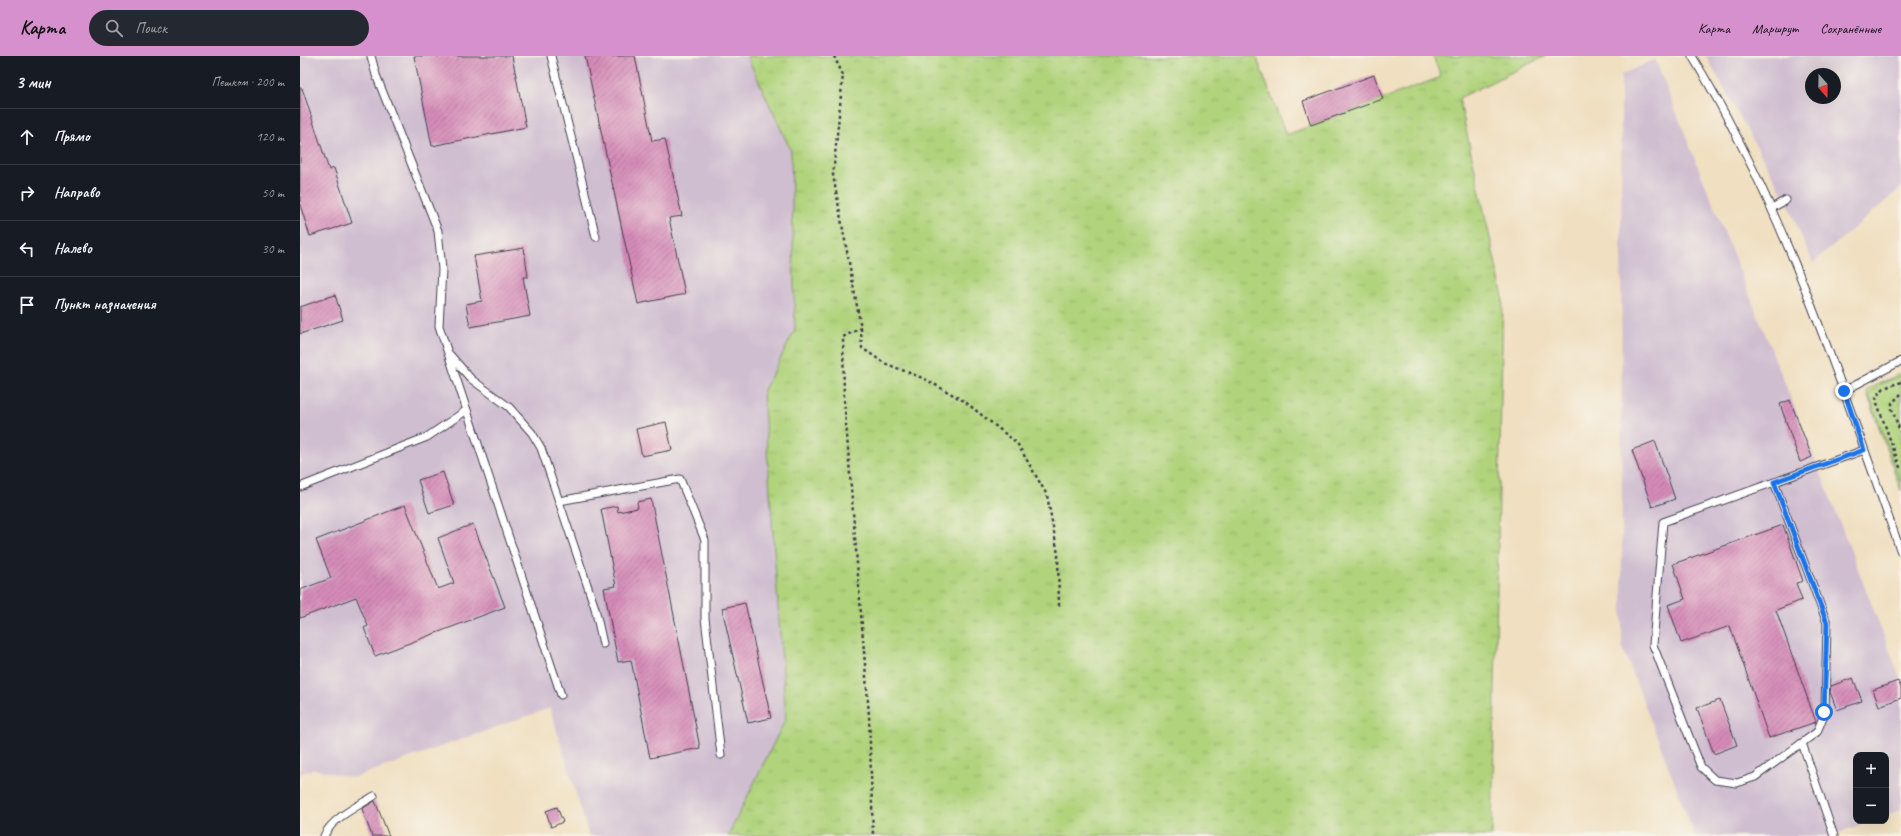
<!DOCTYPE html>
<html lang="ru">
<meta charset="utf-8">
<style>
:root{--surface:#171b24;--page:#242831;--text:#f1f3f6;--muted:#9ea1a6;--line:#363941;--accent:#d690ce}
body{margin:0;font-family:Caveat,sans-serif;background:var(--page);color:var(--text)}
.controls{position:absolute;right:12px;bottom:12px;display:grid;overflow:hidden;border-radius:8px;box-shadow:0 4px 16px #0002}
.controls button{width:36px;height:36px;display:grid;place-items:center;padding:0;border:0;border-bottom:1px solid var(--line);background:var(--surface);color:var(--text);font:20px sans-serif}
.compass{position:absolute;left:1505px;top:12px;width:36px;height:36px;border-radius:50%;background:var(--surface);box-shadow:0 4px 16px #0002;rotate:160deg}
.stop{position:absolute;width:12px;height:12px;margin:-9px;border:3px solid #1a73e8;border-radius:50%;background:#fff}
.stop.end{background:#1a73e8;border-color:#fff;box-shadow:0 1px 4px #0008}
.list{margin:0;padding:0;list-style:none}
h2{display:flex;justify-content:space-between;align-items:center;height:52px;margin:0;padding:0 16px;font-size:17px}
h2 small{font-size:13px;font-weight:400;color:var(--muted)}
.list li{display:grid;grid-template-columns:26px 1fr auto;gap:12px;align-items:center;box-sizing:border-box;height:56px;padding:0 16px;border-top:1px solid var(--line)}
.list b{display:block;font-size:15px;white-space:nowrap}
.list em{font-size:13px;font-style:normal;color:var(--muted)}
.icon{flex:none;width:22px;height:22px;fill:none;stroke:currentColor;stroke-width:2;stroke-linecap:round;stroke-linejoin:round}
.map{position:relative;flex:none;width:1601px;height:780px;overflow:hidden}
header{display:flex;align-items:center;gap:24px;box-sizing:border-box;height:56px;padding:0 20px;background:var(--accent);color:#111}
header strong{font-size:19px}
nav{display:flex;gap:22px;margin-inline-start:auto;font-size:14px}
.search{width:280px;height:36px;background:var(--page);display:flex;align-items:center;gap:10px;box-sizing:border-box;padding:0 14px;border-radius:22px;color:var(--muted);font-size:15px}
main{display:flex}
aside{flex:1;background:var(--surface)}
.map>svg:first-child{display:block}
.industrial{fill:#cfbdd0;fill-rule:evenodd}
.grass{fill:url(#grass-tufts);stroke:#697a5b}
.pitch{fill:#b0d37b;stroke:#697a5b}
.building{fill:url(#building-hatch)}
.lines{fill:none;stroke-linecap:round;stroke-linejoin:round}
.service-casing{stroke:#413e4f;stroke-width:9}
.path{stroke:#413e4f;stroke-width:2.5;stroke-dasharray:3 3;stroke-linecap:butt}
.service{stroke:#fff;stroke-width:7}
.route{stroke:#1a73e8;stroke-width:5}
</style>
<header>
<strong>Карта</strong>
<div class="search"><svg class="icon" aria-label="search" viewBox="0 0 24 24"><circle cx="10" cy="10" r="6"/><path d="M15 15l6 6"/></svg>Поиск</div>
<nav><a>Карта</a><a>Маршрут</a><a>Сохранённые</a></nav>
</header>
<main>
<aside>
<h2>3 мин<small>Пешком · 200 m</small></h2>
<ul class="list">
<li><svg class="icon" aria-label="ahead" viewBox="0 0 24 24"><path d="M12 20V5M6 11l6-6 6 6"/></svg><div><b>Прямо</b></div><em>120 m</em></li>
<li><svg class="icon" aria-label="right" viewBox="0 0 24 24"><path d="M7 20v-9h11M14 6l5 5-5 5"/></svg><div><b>Направо</b></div><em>50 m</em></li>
<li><svg class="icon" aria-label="left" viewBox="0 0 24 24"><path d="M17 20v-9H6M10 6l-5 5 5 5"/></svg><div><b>Налево</b></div><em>30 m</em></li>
<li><svg class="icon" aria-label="arrive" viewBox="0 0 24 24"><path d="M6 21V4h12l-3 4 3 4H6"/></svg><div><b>Пункт назначения</b></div></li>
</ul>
</aside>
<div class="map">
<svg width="1601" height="780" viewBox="0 0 1601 780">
<defs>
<pattern id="grass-tufts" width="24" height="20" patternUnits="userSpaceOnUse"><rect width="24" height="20" fill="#b0d37b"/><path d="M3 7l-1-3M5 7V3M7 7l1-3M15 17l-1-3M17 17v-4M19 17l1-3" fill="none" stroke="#97b56b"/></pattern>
<pattern id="building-hatch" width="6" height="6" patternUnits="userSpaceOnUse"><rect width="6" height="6" fill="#d58bb8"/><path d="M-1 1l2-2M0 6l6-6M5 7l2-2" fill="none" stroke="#ac7197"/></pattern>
</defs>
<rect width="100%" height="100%" fill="#f7f3e8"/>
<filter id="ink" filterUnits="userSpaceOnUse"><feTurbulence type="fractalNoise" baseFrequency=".025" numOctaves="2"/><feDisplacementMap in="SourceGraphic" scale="8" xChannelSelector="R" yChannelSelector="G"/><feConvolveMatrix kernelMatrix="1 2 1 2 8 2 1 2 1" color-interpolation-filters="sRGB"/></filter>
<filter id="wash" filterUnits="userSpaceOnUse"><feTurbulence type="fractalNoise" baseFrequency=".012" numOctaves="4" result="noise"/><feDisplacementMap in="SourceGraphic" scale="16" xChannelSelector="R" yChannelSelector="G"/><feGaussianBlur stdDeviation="0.9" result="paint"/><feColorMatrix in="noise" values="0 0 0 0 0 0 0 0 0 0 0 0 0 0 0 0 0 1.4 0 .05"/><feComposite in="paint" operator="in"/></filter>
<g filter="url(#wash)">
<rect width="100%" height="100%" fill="#f0dfc0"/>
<g class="industrial">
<polygon points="0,0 447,0 491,95 495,274 463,336 486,662 428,780 289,780 250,652 53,722 14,713 0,718"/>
<path d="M1406,0h195v132l-88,75 -27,-63zM1511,18h24v24h-24z"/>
<polygon points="1355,3 1518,410 1601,624 1601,754 1586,759 1586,699 1556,699 1556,765 1571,765 1529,780 1395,780 1322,590 1321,19"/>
</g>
<g class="grass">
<polygon points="447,0 956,0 986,79 1141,21 1133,0 1245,0 1159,42 1203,241 1192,780 428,780 486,662 463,336 495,274 491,95"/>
<polygon points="1601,317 1601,320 1580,328 1601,423 1601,435 1566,334"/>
</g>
<polygon class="pitch" points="1601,320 1601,427 1569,339 1580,328"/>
<g id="blocks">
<g class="building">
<polygon points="114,0 212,0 226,71 132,90"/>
<polygon points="285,0 335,0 352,85 365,83 382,160 369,162 385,238 338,248"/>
<polygon points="1074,19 1083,43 1011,69 1003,45"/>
<polygon points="0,32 2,32 29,114 34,112 52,167 10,180 0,149"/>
<polygon points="224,192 228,221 223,221 230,260 170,271 166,248 182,245 174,200"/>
<polygon points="35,239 43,264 0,278 0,251"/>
<polygon points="1490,344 1512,401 1500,406 1480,348"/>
<polygon points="366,366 372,394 342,400 336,373"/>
<polygon points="1355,385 1375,443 1352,451 1332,394"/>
<polygon points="143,416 154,449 129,457 118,424"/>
<polygon points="351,443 400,692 350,702 331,604 318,606 304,532 316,530 301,453 317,450 318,456 338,452 337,446"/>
<polygon points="105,449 138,533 154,527 138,482 173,468 205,551 75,600 64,572 68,570 56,541 0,562 0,534 31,522 16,484"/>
<polygon points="1483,469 1503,525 1496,527 1502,544 1476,554 1516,666 1469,682 1430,570 1381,587 1368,549 1385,543 1373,508"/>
<polygon points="445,547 471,662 448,667 422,552"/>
<polygon points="1553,622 1562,645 1537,654 1530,636 1531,630"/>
<polygon points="1598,625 1601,632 1601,642 1579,650 1573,634"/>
<polygon points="1420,644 1437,689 1414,698 1397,652"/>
<polygon points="75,745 89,780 72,780 62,753"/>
<polygon points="257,751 263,766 251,771 246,755"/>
</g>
</g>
</g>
<g filter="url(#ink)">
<use href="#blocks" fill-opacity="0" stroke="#413e4f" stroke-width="1"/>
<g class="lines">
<defs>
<g id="service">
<polyline points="71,0 76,19 138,175 142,213 139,270 261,639"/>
<polyline points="251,0 296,181"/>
<path d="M1392,0c94,154 148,327 209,496"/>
<polyline points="1472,152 1486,144"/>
<polyline points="150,299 171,323 209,351 232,377 241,392 295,552 303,588"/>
<polyline points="1544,335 1601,305"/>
<path d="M1474,426l53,141 -2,89 -8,20 -62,45 -18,6 -22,-3 -14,-13 -48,-122 10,-123c67,-24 134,-48 201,-72"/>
<polyline points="0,431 127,381 167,354"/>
<polyline points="259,445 380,423 405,484 405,562 421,699"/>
<polyline points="1502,687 1534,780"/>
<path d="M24,780c8,-18 34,-30 50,-40"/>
</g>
</defs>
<use href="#service" class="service-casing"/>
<g class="path">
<polyline points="534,0 543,19 533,119 561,272 543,281 544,342 569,659 573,780"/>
<polyline points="561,272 562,292 584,307 625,323 664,345 717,387 747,439 758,498 759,550"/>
<polyline points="1601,326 1584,332 1576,341 1577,347 1601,414"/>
<polyline points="1601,338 1592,347 1592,353 1601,378"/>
</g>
<use href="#service" class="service"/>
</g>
</g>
<g class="lines" filter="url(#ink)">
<polyline class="route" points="1524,656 1527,567 1474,426 1564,394 1544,335"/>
</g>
</svg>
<div class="controls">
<button>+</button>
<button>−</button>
</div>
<svg class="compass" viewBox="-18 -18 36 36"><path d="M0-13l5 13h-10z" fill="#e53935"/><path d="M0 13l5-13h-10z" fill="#9ea1a6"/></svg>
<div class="stop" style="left:1524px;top:656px"></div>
<div class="stop end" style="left:1544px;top:335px"></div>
</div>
</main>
